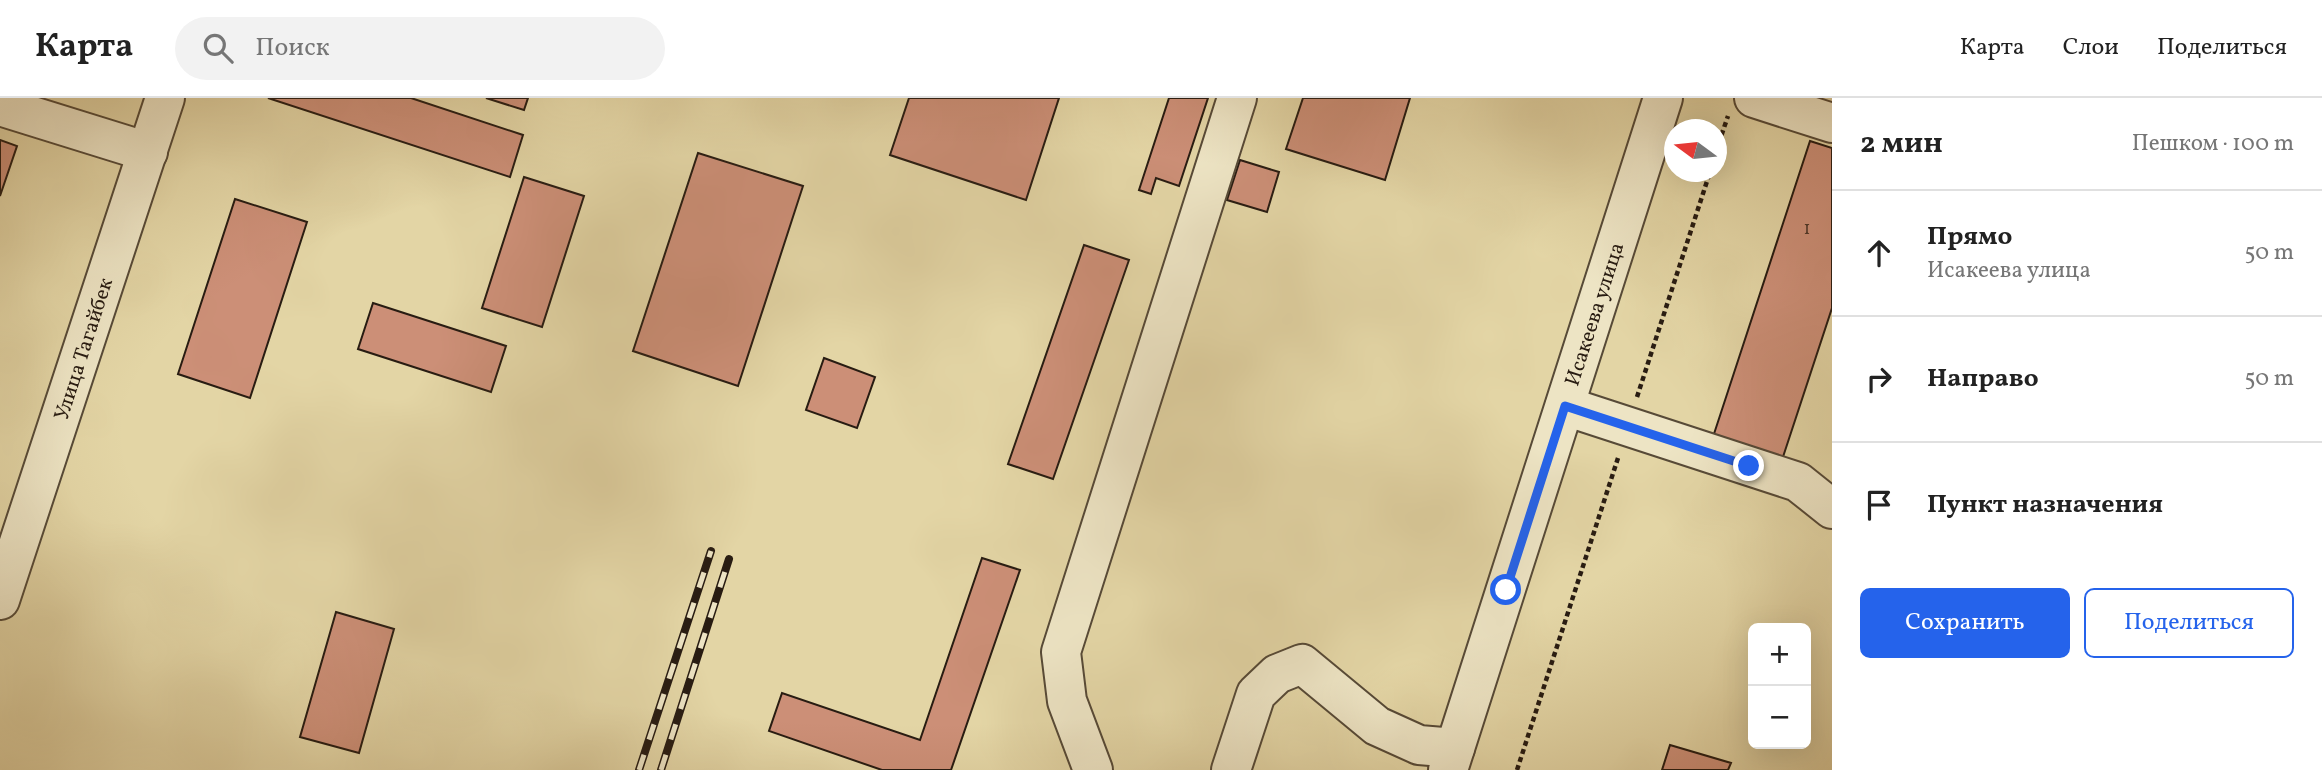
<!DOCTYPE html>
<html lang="ru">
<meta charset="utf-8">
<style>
:root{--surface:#fff;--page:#f2f2f2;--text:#222;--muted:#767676;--line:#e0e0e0;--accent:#2563eb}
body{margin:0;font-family:Vollkorn,serif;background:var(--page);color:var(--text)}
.controls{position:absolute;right:21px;bottom:21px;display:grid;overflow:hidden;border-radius:10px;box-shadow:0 7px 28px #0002}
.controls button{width:63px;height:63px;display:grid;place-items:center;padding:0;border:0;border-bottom:2px solid var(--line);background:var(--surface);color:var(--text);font:35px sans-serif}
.compass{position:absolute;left:1664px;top:21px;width:63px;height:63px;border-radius:50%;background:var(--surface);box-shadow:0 7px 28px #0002;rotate:285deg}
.stop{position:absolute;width:21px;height:21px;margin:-16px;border:5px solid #2563eb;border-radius:50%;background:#fff}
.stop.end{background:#2563eb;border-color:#fff;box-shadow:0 2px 7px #0008}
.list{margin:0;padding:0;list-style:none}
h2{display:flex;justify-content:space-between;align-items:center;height:91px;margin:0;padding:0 28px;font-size:30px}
h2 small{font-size:23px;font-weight:400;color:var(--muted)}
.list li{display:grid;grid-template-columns:46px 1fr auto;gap:21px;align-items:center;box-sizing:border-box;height:126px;padding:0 28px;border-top:2px solid var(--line)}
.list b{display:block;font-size:26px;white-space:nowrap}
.list p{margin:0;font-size:23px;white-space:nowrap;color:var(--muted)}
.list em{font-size:23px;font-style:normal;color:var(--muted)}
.actions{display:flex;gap:14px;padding:21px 28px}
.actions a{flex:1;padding:16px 0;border:2px solid var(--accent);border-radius:10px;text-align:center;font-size:24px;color:var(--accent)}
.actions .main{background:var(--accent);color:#fff}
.icon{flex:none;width:38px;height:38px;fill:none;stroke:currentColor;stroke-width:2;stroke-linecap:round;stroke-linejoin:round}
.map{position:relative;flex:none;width:1832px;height:672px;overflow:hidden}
header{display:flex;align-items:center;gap:42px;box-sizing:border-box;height:98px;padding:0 35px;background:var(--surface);border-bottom:2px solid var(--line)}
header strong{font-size:33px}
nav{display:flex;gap:38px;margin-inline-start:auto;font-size:24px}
.search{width:490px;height:63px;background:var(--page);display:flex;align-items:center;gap:18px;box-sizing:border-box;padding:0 24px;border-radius:38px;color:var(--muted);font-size:26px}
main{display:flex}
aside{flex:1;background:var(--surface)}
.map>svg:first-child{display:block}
.building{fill:#cc8f77;stroke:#281c12;stroke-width:2}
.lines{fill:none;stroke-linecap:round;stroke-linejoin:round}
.minor-casing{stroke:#574a37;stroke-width:42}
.path{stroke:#281c12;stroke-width:4.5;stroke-dasharray:5 3.5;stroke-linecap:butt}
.minor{stroke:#ede4c4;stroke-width:38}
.rail-casing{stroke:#281c12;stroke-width:8}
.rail{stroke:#ede4c4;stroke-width:5;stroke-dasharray:16;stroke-linecap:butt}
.route{stroke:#2563eb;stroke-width:9}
.labels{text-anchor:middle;stroke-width:6;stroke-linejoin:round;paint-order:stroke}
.number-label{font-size:18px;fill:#51392b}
.street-label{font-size:21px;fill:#281c12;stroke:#ede4c4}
</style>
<header>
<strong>Карта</strong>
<div class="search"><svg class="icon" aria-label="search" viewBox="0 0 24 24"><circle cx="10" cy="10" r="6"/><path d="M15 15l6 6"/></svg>Поиск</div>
<nav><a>Карта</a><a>Слои</a><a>Поделиться</a></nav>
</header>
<main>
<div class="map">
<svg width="1832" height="672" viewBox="0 0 1832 672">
<rect width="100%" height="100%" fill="#e3d5a5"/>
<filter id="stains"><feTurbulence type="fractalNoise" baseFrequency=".00286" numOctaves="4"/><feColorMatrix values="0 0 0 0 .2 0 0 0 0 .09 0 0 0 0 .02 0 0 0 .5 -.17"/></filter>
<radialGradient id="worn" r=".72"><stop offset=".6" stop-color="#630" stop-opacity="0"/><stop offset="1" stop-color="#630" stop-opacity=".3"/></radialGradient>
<g class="building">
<polygon points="268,0 411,0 523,37 510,79"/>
<polygon points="486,0 528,0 524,12"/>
<polygon points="909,0 1059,0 1026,102 890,57"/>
<polygon points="1169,0 1208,0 1179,88 1156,80 1151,96 1139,92"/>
<polygon points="1303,0 1410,0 1385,82 1286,51"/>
<polygon points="0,42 17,48 0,98"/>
<polygon points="1810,43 1832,50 1832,210 1780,368 1711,345"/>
<polygon points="698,55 803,88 738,288 633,253"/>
<polygon points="1240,62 1279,74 1267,114 1227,102"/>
<polygon points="524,79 584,98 542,229 482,210"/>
<polygon points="235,101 307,124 250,300 178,276"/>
<polygon points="1084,147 1129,162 1053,381 1008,366"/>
<polygon points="373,205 506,248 491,294 358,251"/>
<polygon points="824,260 875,279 857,330 806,312"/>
<polygon points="982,460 1020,472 951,672 882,672 769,633 782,595 920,642"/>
<polygon points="336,514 394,531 359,655 300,639"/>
<polygon points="1670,647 1731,665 1728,672 1662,672"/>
</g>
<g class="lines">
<defs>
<g id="minor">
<polyline points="1754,0 1832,25"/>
<polyline points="0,8 148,54"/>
<polyline points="1565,308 1798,384 1832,411"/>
<polyline points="0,502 165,0"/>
<polyline points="1093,672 1067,603 1061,554 1237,0"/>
<polyline points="1231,672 1256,596 1277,576 1302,566 1377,628 1419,647 1455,650"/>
<polyline points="1448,672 1663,0"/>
</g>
</defs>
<use href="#minor" class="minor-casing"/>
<g class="path">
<polyline points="1716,53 1728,18"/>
<polyline points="1637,299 1710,74"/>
<polyline points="1517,672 1618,360"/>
</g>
<use href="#minor" class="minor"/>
<defs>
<g id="rail">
<polyline points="639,672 711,453"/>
<polyline points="661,672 729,461"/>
</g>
</defs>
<use href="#rail" class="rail-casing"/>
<use href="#rail" class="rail"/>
</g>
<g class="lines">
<polyline class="route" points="1506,492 1565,308 1749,368"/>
</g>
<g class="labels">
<g class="number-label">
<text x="1807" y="136">1</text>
</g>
<g class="street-label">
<text transform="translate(1594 216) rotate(-72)" y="7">Исакеева улица</text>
<text transform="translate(83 251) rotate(-72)" y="7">Улица Тагайбек</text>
</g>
</g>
<rect width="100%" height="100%" filter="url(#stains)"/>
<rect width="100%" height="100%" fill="url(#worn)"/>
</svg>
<div class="controls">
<button>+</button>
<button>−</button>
</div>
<svg class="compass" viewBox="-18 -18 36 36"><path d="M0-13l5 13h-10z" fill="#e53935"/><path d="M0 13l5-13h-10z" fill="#767676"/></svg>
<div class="stop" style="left:1506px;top:492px"></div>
<div class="stop end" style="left:1749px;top:368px"></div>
</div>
<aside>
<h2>2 мин<small>Пешком · 100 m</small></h2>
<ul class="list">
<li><svg class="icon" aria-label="ahead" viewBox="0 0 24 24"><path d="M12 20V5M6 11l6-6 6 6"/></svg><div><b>Прямо</b><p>Исакеева улица</p></div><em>50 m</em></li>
<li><svg class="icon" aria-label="right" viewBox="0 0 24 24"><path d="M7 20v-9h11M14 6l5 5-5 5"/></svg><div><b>Направо</b></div><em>50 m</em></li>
<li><svg class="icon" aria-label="arrive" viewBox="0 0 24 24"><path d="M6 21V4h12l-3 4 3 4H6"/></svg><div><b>Пункт назначения</b></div></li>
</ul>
<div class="actions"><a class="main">Сохранить</a><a>Поделиться</a></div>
</aside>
</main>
